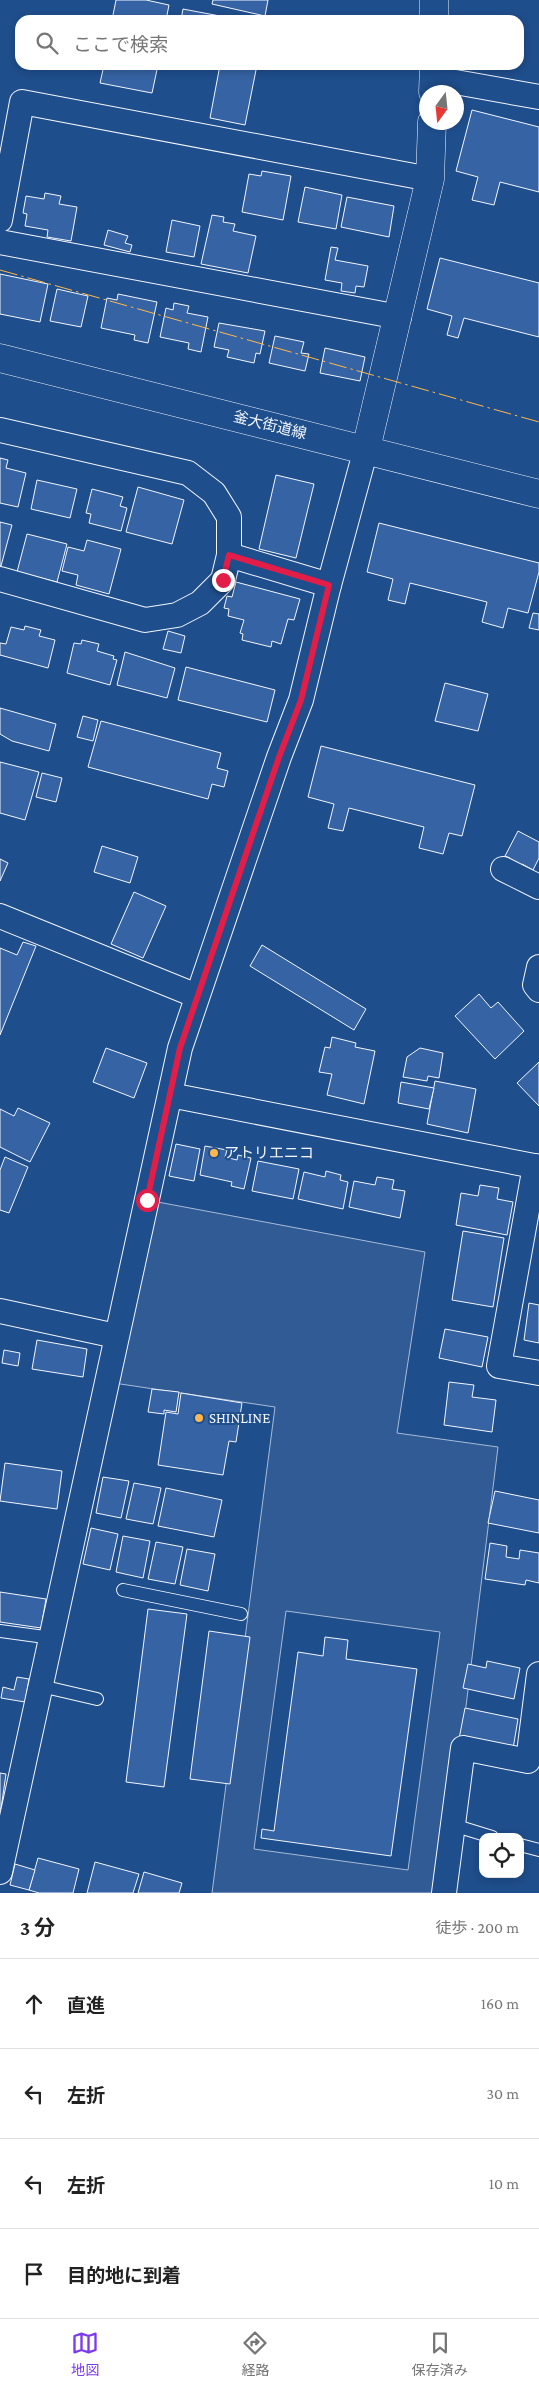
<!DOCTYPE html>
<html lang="ja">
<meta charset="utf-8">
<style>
:root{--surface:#fff;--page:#f2f2f2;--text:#222;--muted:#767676;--line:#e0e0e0;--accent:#7c3aed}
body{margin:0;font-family:"Crimson Pro","Noto Sans JP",serif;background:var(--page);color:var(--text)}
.controls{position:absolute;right:15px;bottom:15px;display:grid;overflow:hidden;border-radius:10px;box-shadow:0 2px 8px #0003}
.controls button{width:45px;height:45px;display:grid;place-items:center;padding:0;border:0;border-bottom:1px solid var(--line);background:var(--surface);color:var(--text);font:25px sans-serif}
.compass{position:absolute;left:419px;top:85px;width:45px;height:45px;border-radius:50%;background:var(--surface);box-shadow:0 2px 8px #0003;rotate:195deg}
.stop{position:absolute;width:15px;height:15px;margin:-11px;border:4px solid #e11d48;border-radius:50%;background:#fff}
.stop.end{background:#e11d48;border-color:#fff;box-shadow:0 1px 5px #0008}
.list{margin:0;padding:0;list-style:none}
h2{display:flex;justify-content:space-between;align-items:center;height:65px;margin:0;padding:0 20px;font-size:21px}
h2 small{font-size:16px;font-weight:400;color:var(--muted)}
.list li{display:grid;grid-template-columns:32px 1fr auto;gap:15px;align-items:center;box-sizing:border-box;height:90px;padding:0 20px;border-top:1px solid var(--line)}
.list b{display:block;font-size:19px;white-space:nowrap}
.list em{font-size:16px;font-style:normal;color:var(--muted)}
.icon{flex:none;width:28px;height:28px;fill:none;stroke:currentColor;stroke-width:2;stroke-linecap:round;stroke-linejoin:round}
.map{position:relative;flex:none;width:539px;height:1893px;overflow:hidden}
.search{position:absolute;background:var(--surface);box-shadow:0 2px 8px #0003;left:15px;right:15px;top:15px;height:55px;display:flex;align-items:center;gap:12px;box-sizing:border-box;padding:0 18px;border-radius:15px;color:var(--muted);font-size:19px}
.sheet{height:425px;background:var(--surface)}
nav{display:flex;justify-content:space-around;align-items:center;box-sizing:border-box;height:70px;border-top:1px solid var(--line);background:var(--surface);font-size:14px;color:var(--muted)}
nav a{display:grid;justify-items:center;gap:2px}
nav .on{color:var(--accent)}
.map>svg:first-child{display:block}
.parking{fill:#305b95;stroke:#a8bbd7;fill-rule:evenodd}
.building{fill:#3563a3;stroke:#f2f6ff}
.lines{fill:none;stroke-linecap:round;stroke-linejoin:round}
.service-casing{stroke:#f2f6ff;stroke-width:14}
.minor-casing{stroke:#f2f6ff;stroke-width:26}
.tertiary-casing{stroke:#f2f6ff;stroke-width:29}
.service{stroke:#1f4e8c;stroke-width:12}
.minor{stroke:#1f4e8c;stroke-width:24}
.tertiary{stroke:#1f4e8c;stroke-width:28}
.power{stroke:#ffb74d;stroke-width:1;stroke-dasharray:18 4 2.5 4;stroke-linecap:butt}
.route{stroke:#e11d48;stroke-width:6}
.poi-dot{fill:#ffb74d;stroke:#1f4e8c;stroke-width:2}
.labels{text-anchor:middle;stroke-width:4;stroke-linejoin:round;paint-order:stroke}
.street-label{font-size:15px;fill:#f2f6ff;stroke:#1f4e8c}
.poi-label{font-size:15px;fill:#f2f6ff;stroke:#1f4e8c;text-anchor:start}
</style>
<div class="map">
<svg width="539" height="1893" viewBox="0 0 539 1893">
<rect width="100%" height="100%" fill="#1f4e8c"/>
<path class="parking" d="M147,1200l278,52 -28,181 101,14 -55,446h-231l63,-486 -168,-25zM286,1611l154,21 -32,238 -154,-21z"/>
<g class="building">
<polygon points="116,0 146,0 169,5 166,20 112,20"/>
<polygon points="213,0 268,0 265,16 212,4"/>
<polygon points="183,9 241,20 181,20"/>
<polygon points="104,65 158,65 152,93 100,83"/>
<polygon points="220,65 257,65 245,125 210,118"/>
<polygon points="472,110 539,127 539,192 500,182 494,205 472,200 478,177 456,171"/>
<polygon points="262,171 291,176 283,220 242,212 249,174 261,176"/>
<polygon points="305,187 342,195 336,229 298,222"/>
<polygon points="45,193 61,196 59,204 77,207 71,241 47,237 48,230 25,226 27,214 23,213 26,196 44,199"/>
<polygon points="347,197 394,206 389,237 341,227"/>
<polygon points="212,215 224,217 223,222 235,224 233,231 256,236 248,273 201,264"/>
<polygon points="172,220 200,226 194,257 166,252"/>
<polygon points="108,230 128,236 125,243 132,245 130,252 104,245"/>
<polygon points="331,247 338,248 335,260 368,266 364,287 356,286 355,293 341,291 342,283 325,280"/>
<polygon points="440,258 539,283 539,337 464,318 458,338 447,335 452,316 427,309"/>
<polygon points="0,274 48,284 40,322 0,314"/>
<polygon points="57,289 88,296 81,327 50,321"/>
<polygon points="118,294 157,302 148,343 134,340 135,335 101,328 107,298 117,300"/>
<polygon points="174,303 189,306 187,313 208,317 201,352 188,349 189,343 160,337 166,308 173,310"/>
<polygon points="219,323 265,331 260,354 256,353 254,363 227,357 229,350 214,347"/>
<polygon points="275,336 304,342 301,353 309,354 305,371 269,363"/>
<polygon points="325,348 365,357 360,381 320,373"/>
<polygon points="0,458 8,460 6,468 26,473 18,507 0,503"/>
<polygon points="276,475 314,484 296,558 259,549"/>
<polygon points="37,480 77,489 70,518 31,509"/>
<polygon points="138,487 184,500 172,544 126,532"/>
<polygon points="92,489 123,497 120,506 127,508 121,531 89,523 91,514 86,513"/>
<polygon points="0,522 12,525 1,566 0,565"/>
<polygon points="379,523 539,563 539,572 528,613 508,608 503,628 482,622 487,602 410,583 405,604 388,600 393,579 367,572"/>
<polygon points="27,534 67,544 57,582 17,572"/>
<polygon points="87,540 121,549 109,594 76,585 78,575 62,571 68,547 84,551"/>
<polygon points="236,582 300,599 294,620 288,619 281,644 272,641 271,647 242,640 243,634 240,633 244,620 228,616 229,609 224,608 227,596 232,597"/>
<polygon points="533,613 539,614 539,630 529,628"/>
<polygon points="25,626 41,630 39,636 55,640 48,668 0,655 0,643 6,644 11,627 24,630"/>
<polygon points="168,631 185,636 181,653 163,649"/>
<polygon points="82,640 99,644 97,651 114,656 113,659 117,660 110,685 67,673 74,643 81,644"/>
<polygon points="125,652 175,668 167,698 117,685"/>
<polygon points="186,667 275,690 267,722 178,700"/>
<polygon points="445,683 488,694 478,731 435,721"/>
<polygon points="0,708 56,724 49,751 12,741 0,734"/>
<polygon points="83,716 98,720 93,741 77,737"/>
<polygon points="101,721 221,753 217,768 228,771 224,787 212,784 208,799 88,767"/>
<polygon points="321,746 475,785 462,836 449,833 443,854 419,848 424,827 349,808 343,831 328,828 334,804 308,797"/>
<polygon points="0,762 39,772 25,820 0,813"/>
<polygon points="42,773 62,778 56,802 36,797"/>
<polygon points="518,831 539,842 539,858 533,870 522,864 519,871 506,865 510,858 505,856"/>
<polygon points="102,846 138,857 130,883 94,872"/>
<polygon points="0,859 8,863 0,881"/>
<polygon points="134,892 166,906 143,958 111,944"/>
<polygon points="23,942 36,946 0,1035 0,948 17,955"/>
<polygon points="262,945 366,1009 354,1030 250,966"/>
<polygon points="479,994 491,1008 498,1002 524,1031 495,1059 455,1016"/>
<polygon points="332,1037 356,1043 355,1047 375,1051 364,1104 327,1095 332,1074 319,1072 325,1047 330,1048"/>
<polygon points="106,1048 147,1063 134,1098 93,1082"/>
<polygon points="420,1048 443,1053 439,1078 428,1076 427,1081 403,1077 407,1057"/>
<polygon points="539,1062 539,1106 517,1083"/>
<polygon points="435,1081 476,1089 468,1133 427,1124"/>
<polygon points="401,1082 434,1088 429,1109 398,1103"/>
<polygon points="18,1108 50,1123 30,1162 0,1147 0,1109 14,1116"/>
<polygon points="176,1144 200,1149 194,1181 169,1176"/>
<polygon points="205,1146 227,1150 225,1157 237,1160 238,1155 251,1158 244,1189 231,1186 232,1182 200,1175"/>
<polygon points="5,1157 28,1167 9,1213 0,1210 0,1170"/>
<polygon points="258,1161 299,1169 293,1199 252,1191"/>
<polygon points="326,1171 341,1175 340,1180 348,1182 343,1209 298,1199 304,1172 325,1177"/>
<polygon points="377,1177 394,1180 392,1189 405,1191 400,1218 349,1207 354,1181 375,1185"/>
<polygon points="480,1185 499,1188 497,1199 513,1202 507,1235 456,1225 461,1193 478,1196"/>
<polygon points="463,1231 504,1238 493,1307 452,1300"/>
<polygon points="529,1303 539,1305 539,1343 524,1340"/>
<polygon points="445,1329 488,1337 482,1367 439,1358"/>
<polygon points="37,1340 87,1349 83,1377 32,1369"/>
<polygon points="4,1350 20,1353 18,1366 2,1363"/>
<polygon points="449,1382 474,1385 472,1397 496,1400 492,1432 444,1425"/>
<polygon points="152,1389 179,1392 176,1412 164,1410 164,1414 148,1412"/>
<polygon points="181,1393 242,1403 236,1442 229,1441 223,1475 158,1465 166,1412 178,1414"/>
<polygon points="5,1463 62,1471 57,1509 0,1501"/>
<polygon points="103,1477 129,1481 121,1518 96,1513"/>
<polygon points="134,1483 161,1488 153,1524 126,1519"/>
<polygon points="166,1488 222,1500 214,1537 158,1526"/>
<polygon points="495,1491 539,1500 539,1533 488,1523"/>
<polygon points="91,1528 118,1534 110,1570 83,1564"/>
<polygon points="123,1536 150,1541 143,1578 116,1572"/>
<polygon points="156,1542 183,1547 175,1584 148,1579"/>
<polygon points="490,1543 507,1546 506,1557 519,1559 520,1550 539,1553 539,1583 526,1580 525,1585 485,1579"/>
<polygon points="187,1549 215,1554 208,1591 180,1585"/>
<polygon points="0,1592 46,1599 41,1628 0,1622"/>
<polygon points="148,1609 187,1614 164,1787 126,1782"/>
<polygon points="209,1631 250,1637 230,1784 190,1779"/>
<polygon points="325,1637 348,1640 346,1659 417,1669 391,1856 261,1838 262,1829 274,1831 298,1652 323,1656"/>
<polygon points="487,1661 520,1668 514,1699 463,1688 468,1664 486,1668"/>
<polygon points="17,1677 29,1679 25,1702 1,1698 3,1687 14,1690"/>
<polygon points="465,1708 518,1719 513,1749 459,1739"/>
<polygon points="0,1773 6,1774 1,1809 0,1809"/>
<polygon points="38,1858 79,1869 73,1893 39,1893 29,1890"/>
<polygon points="95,1862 139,1874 133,1893 87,1893"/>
<polygon points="15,1864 35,1870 29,1890 10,1885"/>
<polygon points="144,1872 182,1883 179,1893 138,1893"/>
</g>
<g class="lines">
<defs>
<g id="service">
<polyline points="123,1590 241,1614"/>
<polyline points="0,1631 52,1638"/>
<polyline points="41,1686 97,1699"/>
<polyline points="453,1825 492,1837"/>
<polyline points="520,1845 539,1850"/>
</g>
<g id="minor">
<polyline points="433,78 539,97"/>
<polyline points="0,220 22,102 430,179"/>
<polyline points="0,242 399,317"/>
<polyline points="0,430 188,473 214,493 229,517 229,555 223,580 200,603 177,615 145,620 0,579"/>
<polyline points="229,555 329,585"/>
<polyline points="503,869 539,887"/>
<polyline points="0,916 197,996"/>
<polyline points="539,967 535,985 539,990"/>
<polyline points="170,1095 539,1167"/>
<polyline points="535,1166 499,1366 539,1373"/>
<polyline points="0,1311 116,1336"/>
<polyline points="0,1872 180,1048 279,757 301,700 329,585 366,449"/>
<polyline points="444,1893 463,1748 528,1761 539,1674"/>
</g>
<g id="tertiary">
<polyline points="434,20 434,0"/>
<polyline points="433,92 434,65"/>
<polyline points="0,358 539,494"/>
<polyline points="366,449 430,179 432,122"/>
</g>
</defs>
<use href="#service" class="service-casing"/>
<use href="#minor" class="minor-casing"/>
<use href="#tertiary" class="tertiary-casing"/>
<use href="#service" class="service"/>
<use href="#minor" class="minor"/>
<use href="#tertiary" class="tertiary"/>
<polyline class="power" points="0,270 539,422"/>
</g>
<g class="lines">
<polyline class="route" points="147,1200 180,1048 279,757 301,700 329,585 229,555 223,580"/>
</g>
<g class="poi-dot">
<circle cx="214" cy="1153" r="5"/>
<circle cx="199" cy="1418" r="5"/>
</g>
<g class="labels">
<g class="street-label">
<text transform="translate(270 425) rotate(14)" y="5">釜大街道線</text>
</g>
<g class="poi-label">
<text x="224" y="1158">アトリエニコ</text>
<text x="209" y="1423">SHINLINE</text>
</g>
</g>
</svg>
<div class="controls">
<button><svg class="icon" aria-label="locate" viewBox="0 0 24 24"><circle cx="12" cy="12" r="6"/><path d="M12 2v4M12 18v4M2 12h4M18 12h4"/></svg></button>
</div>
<svg class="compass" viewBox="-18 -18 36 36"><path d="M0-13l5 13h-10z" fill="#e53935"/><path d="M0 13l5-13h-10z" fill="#767676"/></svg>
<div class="stop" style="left:147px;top:1200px"></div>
<div class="stop end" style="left:223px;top:580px"></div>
<div class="search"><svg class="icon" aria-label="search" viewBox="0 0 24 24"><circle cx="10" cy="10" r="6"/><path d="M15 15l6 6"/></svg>ここで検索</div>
</div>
<section class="sheet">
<h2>3 分<small>徒歩 · 200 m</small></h2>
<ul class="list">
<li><svg class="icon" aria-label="ahead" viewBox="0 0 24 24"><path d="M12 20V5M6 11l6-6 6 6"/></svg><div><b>直進</b></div><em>160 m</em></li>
<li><svg class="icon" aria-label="left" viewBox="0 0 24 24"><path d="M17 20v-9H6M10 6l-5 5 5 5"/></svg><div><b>左折</b></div><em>30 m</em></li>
<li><svg class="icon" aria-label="left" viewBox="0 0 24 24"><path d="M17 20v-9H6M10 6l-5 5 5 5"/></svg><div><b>左折</b></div><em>10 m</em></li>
<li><svg class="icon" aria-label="arrive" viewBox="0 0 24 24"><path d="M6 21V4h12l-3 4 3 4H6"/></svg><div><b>目的地に到着</b></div></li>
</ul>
</section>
<nav>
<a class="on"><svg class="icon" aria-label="map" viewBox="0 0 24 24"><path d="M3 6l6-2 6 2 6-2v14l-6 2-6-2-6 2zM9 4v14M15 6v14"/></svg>地図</a>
<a><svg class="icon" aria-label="directions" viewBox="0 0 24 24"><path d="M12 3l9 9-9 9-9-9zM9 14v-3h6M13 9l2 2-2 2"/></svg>経路</a>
<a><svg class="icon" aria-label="saved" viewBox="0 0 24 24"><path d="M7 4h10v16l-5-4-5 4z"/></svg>保存済み</a>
</nav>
